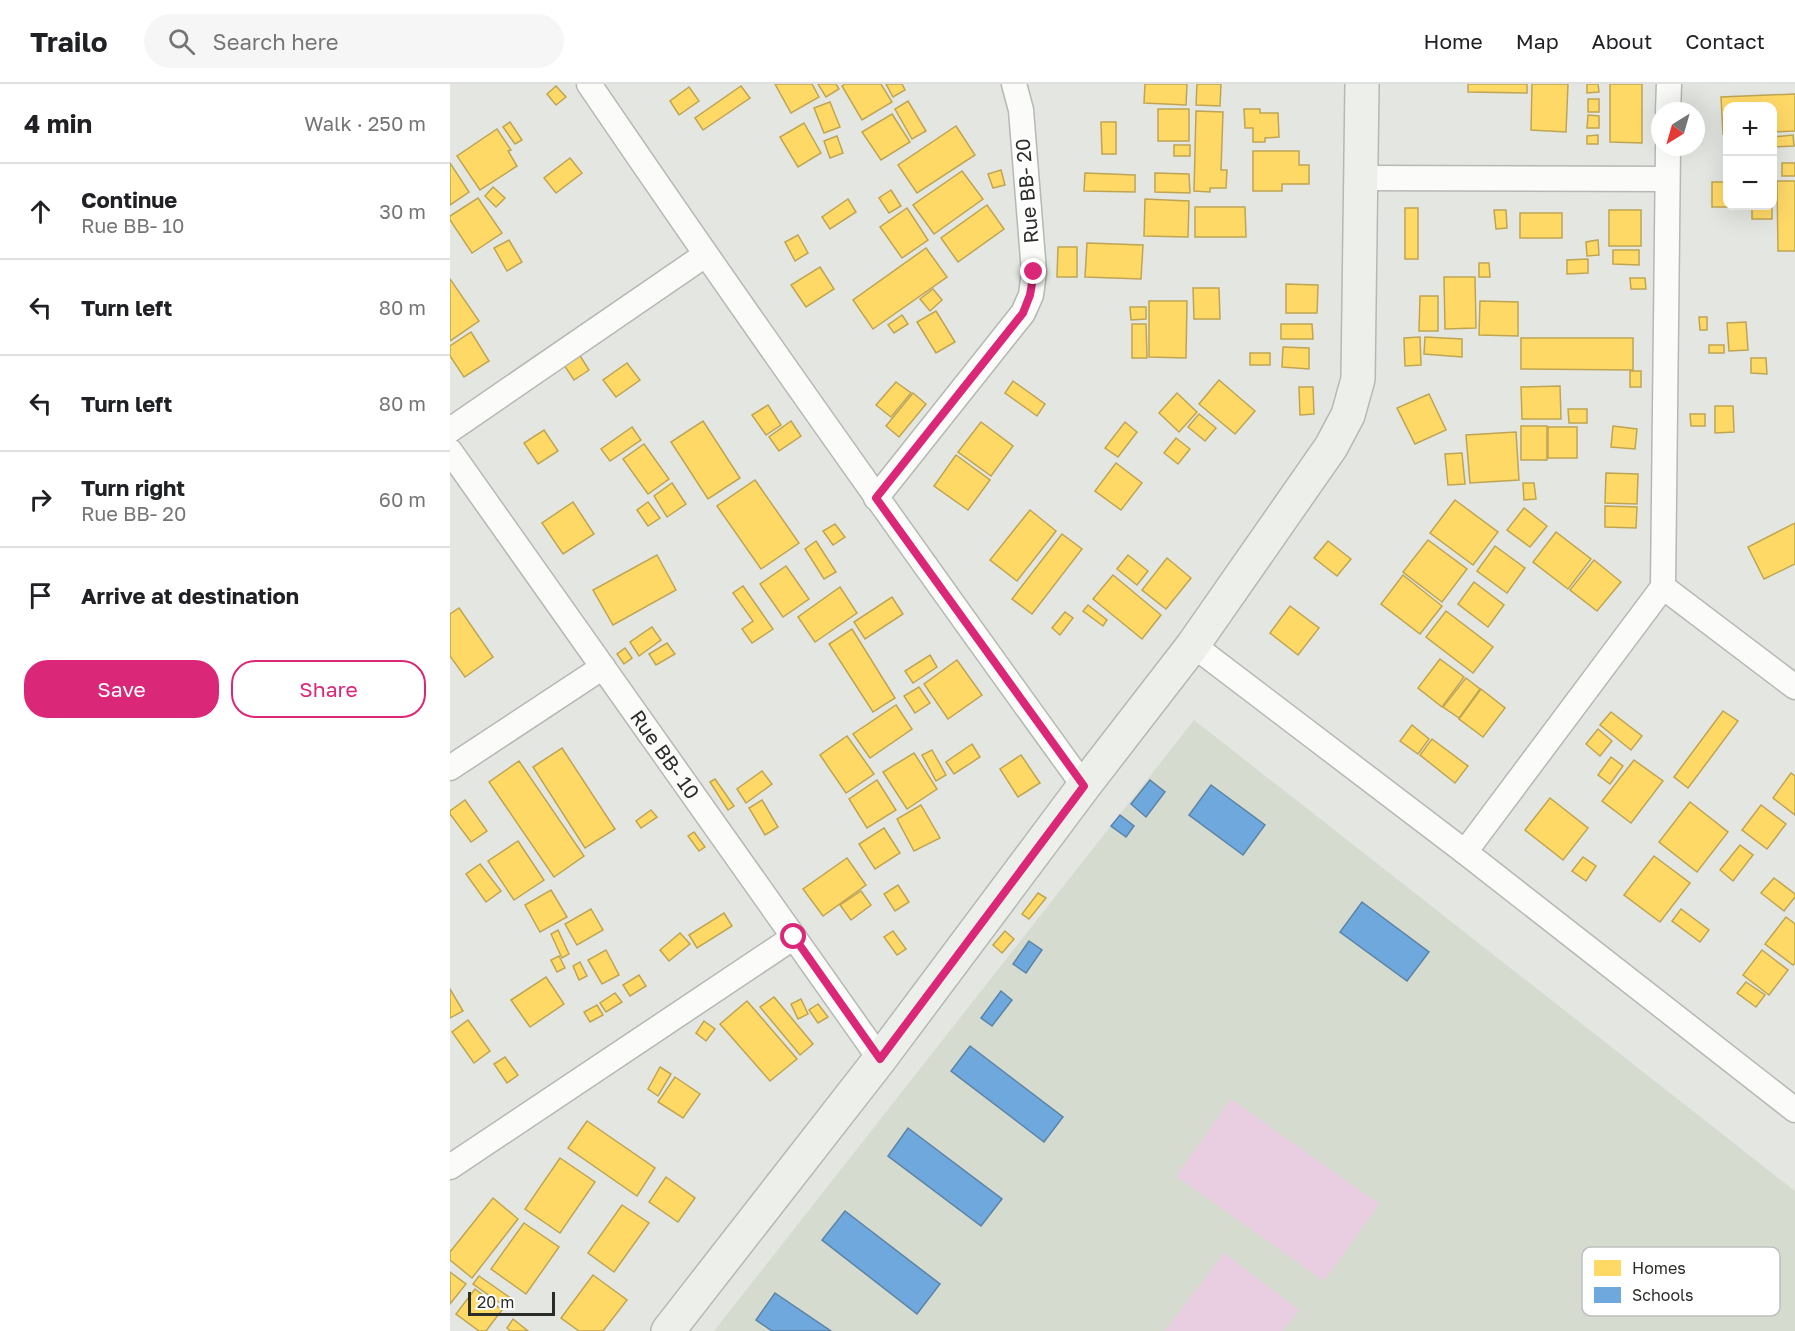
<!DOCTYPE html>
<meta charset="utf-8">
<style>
:root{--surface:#fff;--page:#f6f6f6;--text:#202124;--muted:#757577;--line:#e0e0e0;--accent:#db2777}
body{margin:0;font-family:"Golos Text",sans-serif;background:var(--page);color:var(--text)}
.controls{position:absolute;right:18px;top:18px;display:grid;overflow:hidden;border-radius:12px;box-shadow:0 6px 24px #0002}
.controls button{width:54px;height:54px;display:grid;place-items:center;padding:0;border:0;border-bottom:2px solid var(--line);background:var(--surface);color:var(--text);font:30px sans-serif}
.compass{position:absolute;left:1201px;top:18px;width:54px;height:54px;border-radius:50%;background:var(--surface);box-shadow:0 6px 24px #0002;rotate:217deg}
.scale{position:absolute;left:18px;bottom:15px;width:87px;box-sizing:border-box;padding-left:6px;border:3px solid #2a2c28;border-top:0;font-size:16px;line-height:21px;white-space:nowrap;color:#2a2c28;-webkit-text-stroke:4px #fff;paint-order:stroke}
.stop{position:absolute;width:18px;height:18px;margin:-14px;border:4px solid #db2777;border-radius:50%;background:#fff}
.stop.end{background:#db2777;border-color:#fff;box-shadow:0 2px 6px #0008}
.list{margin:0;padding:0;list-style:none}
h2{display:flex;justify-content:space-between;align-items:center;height:78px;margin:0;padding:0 24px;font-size:26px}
h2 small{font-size:20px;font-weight:400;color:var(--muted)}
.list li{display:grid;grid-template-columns:39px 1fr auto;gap:18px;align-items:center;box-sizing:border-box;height:96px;padding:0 24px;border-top:2px solid var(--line)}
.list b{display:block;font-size:22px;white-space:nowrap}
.list p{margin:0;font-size:20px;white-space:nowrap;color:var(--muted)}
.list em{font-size:20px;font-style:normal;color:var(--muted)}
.actions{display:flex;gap:12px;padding:18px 24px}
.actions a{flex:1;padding:14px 0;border:2px solid var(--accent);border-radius:24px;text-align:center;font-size:21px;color:var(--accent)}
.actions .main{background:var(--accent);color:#fff}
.icon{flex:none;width:33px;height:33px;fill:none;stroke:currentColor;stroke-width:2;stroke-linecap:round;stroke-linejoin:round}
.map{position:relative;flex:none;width:1345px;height:1247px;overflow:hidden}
header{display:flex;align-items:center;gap:36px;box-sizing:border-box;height:84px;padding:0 30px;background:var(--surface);border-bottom:2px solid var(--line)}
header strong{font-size:28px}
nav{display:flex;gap:33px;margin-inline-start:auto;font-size:21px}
.search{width:420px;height:54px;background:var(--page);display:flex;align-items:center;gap:15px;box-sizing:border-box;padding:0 21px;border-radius:33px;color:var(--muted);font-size:22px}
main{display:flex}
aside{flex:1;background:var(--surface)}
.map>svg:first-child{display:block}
.built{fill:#d5dbcf}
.green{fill:#e9cde0}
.homes{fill:#ffd966;stroke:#bfa553;stroke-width:1.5}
.schools{fill:#6fa8dc;stroke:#5a83a6;stroke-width:1.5}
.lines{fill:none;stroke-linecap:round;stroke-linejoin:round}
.street-casing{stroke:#b5b8b3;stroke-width:27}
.secondary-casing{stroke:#b5b8b3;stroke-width:36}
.street{stroke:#fbfbfa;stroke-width:24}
.secondary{stroke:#edefeb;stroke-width:33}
.route{stroke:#db2777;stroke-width:8}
.labels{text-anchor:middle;stroke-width:6;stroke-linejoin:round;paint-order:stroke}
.street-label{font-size:20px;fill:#2a2c28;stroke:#fff}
.key{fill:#fff;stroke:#bfc0be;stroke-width:1.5}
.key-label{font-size:16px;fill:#2a2c28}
</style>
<header>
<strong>Trailo</strong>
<div class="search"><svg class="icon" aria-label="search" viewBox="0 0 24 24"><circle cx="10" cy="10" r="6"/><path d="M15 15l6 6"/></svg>Search here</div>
<nav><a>Home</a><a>Map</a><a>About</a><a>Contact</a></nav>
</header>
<main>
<aside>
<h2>4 min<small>Walk · 250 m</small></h2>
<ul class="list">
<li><svg class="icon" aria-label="ahead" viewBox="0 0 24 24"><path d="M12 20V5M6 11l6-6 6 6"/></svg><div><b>Continue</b><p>Rue BB- 10</p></div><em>30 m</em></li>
<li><svg class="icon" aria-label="left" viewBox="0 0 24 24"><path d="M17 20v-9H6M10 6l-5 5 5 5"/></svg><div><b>Turn left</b></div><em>80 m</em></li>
<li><svg class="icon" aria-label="left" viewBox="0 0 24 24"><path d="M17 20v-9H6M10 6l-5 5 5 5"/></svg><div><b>Turn left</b></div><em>80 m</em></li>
<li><svg class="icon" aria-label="right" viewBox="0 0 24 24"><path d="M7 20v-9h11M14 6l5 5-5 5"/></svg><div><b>Turn right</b><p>Rue BB- 20</p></div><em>60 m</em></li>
<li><svg class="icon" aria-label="arrive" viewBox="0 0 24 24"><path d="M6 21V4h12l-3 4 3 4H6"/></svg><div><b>Arrive at destination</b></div></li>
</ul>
<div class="actions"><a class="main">Save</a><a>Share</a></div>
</aside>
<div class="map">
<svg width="1345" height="1247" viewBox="0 0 1345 1247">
<rect width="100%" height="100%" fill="#e4e7e1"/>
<polygon class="built" points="744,636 1345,1107 1345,1247 264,1247"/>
<g class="green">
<polygon points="781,1015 929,1120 874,1197 726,1092"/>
<polygon points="774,1169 849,1226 833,1247 715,1247"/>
</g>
<g class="homes">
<polygon points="325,0 362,0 369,13 341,29"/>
<polygon points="368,0 386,0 389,5 376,13"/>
<polygon points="395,0 431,0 442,18 412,36 392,2"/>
<polygon points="436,0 452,0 455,6 443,13"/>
<polygon points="695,0 737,0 736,21 694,19"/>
<polygon points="747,0 771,0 770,22 746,21"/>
<polygon points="1018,0 1077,0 1077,9 1018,8"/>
<polygon points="1082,0 1118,0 1116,48 1081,46"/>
<polygon points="1137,0 1148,0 1149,8 1137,9"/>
<polygon points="1160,0 1192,0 1192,59 1160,58"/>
<polygon points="106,2 116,13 106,21 97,10"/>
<polygon points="291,2 300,14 253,46 245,34"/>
<polygon points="239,3 249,17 229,31 220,17"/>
<polygon points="1345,10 1345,47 1322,48 1322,22 1278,22 1278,50 1273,50 1271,13"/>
<rect x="1138" y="15" width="11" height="13"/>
<polygon points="458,17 476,47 462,55 445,25"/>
<polygon points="380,18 390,43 374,49 364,24"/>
<rect x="708" y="25" width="31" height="32"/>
<polygon points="794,25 810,25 810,29 828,29 829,53 815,54 815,58 803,58 803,44 795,44"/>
<polygon points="746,27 773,28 771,86 777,86 776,104 760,104 760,108 744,107"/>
<polygon points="442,30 460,58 431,76 412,48"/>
<polygon points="1138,31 1149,32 1149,44 1137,44"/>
<polygon points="60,38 72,56 65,60 53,43"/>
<polygon points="651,38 666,38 666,70 652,70"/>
<polygon points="354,39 371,69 348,83 330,53"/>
<polygon points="506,42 525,71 467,109 448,81"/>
<polygon points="47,45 61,66 58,67 67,82 30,106 7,72"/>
<polygon points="1148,51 1148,60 1137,60 1137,52"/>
<polygon points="1343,51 1344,62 1322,63 1322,53"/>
<polygon points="387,52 393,69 380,74 374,57"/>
<rect x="724" y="61" width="16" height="11"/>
<polygon points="803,67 849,67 849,81 859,81 859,100 832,100 832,107 803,107"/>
<polygon points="120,74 132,89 106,109 94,94"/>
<polygon points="0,79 19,108 0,121"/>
<rect x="1332" y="79" width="13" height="13"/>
<polygon points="551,86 555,101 543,104 538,90"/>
<polygon points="512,87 533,115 484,150 463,121"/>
<polygon points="635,89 685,91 685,108 634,107"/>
<polygon points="705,89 739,90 740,109 705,108"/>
<polygon points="1327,97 1345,97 1345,167 1328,167"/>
<rect x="1262" y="98" width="16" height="25"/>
<polygon points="43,103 55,114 46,123 35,112"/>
<polygon points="441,106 451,122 439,129 429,114"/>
<polygon points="28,114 52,149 22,169 0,136 0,132"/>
<polygon points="398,115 406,128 380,145 372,133"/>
<polygon points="695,115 739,117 738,153 694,152"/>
<polygon points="537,121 554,145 508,178 491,154"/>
<rect x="1302" y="122" width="20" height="13"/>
<polygon points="745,123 795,123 796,153 745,153"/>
<polygon points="457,124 478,156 452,174 430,143"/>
<rect x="955" y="124" width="13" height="51"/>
<polygon points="1044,126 1056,126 1057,144 1046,145"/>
<rect x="1159" y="126" width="32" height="36"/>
<rect x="1070" y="129" width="42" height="25"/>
<polygon points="348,151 358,169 345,177 335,158"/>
<polygon points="59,156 72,178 57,187 44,164"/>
<polygon points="1148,156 1149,171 1137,172 1136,158"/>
<polygon points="637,159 693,161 691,195 635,193"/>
<polygon points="608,163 627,163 627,193 607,193"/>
<polygon points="476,164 497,193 423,245 403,216"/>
<polygon points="1163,166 1189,166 1189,181 1163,180"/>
<polygon points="1138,175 1138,189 1117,190 1117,176"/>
<polygon points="1029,179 1039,179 1040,193 1029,193"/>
<polygon points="370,183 384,205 356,223 341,201"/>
<polygon points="994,193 1025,193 1026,244 995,245"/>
<polygon points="1180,194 1195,194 1196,205 1181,205"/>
<polygon points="0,195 29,237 0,257"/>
<polygon points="836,200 868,201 867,229 836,229"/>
<polygon points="743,204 769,204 770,235 744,235"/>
<polygon points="483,205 492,216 480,227 470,215"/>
<polygon points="970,212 988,212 988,247 969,247"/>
<polygon points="699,217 737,217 736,274 699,273"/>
<polygon points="1030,217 1068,218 1068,252 1029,251"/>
<polygon points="680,223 696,223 696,235 681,236"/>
<polygon points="486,227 505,258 486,269 467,238"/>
<polygon points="452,231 458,240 444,249 438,241"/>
<polygon points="1249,233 1257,233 1257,246 1250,246"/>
<polygon points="1296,238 1298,266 1279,267 1277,239"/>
<polygon points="682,240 696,240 697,274 682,274"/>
<polygon points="831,240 862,240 863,255 831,255"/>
<polygon points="21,248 39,277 14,293 0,272 0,262"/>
<polygon points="970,253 971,281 955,282 954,254"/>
<polygon points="975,253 1012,255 1012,273 974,270"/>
<polygon points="1071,254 1183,254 1183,286 1071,285"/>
<rect x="1259" y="261" width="15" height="8"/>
<polygon points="833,263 859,264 859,285 832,283"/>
<polygon points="127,267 139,286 124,296 112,278"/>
<rect x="800" y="269" width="20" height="12"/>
<polygon points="1301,274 1316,274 1317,290 1301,289"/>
<polygon points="177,279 190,296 166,313 153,296"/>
<rect x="1180" y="287" width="11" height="16"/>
<polygon points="769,296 805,327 785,350 749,320"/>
<polygon points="563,297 595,320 587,332 555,309"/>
<polygon points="446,298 461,309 441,333 426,321"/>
<polygon points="1110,302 1111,335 1072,335 1071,303"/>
<polygon points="849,303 863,303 864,330 850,331"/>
<polygon points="463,309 476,320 449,353 436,342"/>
<polygon points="727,309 747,328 729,348 709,329"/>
<polygon points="979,310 996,346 965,360 947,324"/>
<polygon points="318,321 331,341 316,351 302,331"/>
<polygon points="1265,322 1283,322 1284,348 1265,349"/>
<polygon points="1118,325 1137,325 1137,339 1119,339"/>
<polygon points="749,330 766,344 755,357 738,343"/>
<polygon points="1240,330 1255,330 1255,342 1241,342"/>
<polygon points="253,337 290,394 258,415 221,358"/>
<polygon points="341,337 351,352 329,367 319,353"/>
<polygon points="531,338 563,362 541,392 508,368"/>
<polygon points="675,338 687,348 668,373 655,364"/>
<rect x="1071" y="342" width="26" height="34"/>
<polygon points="1163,342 1187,345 1185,365 1161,363"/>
<polygon points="182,343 191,356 160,377 151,365"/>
<rect x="1098" y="343" width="29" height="31"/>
<polygon points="94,346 108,367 88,380 74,359"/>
<polygon points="1066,348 1069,396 1020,399 1016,351"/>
<polygon points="726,354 740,365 728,380 714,369"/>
<polygon points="194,360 219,395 198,410 173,375"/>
<polygon points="1012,369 1015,400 998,401 995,370"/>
<polygon points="506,371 540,396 518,426 484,402"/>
<polygon points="666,379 692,399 671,426 645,407"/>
<polygon points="1156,389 1188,390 1187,420 1155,419"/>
<polygon points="305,396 349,459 311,485 267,422"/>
<polygon points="222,399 236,420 217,433 204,412"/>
<polygon points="1073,399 1084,399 1086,415 1074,416"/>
<polygon points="1005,416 1048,448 1023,481 980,449"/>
<polygon points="123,418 144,450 113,470 92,439"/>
<polygon points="198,418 210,434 198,442 187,426"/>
<polygon points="1155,422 1187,423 1186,444 1155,443"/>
<polygon points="1074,424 1097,442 1080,463 1057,446"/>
<polygon points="580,426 606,447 567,497 540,476"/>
<polygon points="1345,439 1345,480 1314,495 1298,463"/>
<polygon points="385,440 395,453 383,461 373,447"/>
<polygon points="1106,448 1141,475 1118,505 1083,478"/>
<polygon points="612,450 632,465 582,530 562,515"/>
<polygon points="978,456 1017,485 992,518 953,488"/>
<polygon points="366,457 386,488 374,495 355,465"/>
<polygon points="878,457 901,475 887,492 864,474"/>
<polygon points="1045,462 1075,484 1057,509 1027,487"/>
<polygon points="207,471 226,506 163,541 143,506"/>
<polygon points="678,471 698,487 687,501 667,485"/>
<polygon points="717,474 741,494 716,525 692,506"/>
<polygon points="1144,476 1171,498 1147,527 1120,506"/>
<polygon points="336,482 359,515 333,533 310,500"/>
<polygon points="663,491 711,531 692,555 643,515"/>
<polygon points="953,491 992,522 970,550 931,520"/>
<polygon points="1024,498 1054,521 1038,543 1008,520"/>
<polygon points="293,502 323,545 302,559 292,545 303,537 283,509"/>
<polygon points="390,503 407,529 365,558 348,533"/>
<polygon points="442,513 453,530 415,555 404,538"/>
<polygon points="638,521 657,536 653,542 633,527"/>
<polygon points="840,522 869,544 848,571 820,549"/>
<polygon points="9,524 43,573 15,593 0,572 0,530"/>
<polygon points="996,527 1043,563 1023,589 976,553"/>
<polygon points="615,528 623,534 610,551 602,544"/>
<polygon points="202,543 211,556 189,572 180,558"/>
<polygon points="402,545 445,614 423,628 379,560"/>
<polygon points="217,559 225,570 206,581 199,570"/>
<polygon points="175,564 182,574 174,580 167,570"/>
<polygon points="480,571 487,583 463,599 455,587"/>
<polygon points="990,575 1014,593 992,623 968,604"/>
<polygon points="507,576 532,611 498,635 474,600"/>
<polygon points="1016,594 1030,605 1009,634 993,623"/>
<polygon points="469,603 480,619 465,629 454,612"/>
<polygon points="1031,605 1055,624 1033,653 1009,635"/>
<polygon points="446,621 462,645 420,674 403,650"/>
<polygon points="1273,627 1288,637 1238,704 1224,693"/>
<polygon points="1161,628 1192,652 1181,666 1150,641"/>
<polygon points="962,641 979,655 968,670 950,657"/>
<polygon points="1148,645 1162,657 1150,672 1136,660"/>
<polygon points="397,652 424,690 396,709 370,671"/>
<polygon points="982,655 1018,682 1005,699 970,671"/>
<polygon points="522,660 530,673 504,690 496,678"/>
<polygon points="112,664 165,745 135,764 83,683"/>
<polygon points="482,666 496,691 486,697 472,671"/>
<polygon points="464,669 487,705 457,725 433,688"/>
<polygon points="571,671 590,699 568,713 550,685"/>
<polygon points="1161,673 1173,682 1160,700 1148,691"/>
<polygon points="1184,676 1213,697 1181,739 1152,717"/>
<polygon points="69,677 134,772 104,793 39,698"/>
<polygon points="312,687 322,700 296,719 287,705"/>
<polygon points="1341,689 1345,692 1345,731 1323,714"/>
<polygon points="265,695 284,722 278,726 260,698"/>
<polygon points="427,696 446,726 417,744 399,715"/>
<polygon points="1100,714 1138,744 1113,776 1075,746"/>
<polygon points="15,716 37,747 21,758 0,730 0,727"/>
<polygon points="312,716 328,743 315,751 299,724"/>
<polygon points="1240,718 1278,748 1247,788 1209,758"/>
<polygon points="471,721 490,754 464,767 447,735"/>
<polygon points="1311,721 1336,740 1317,765 1292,746"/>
<polygon points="201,726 207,733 191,744 186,737"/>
<polygon points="434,744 450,769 425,785 409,760"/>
<polygon points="244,748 255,763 249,767 238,752"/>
<polygon points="68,757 94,796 64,816 38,777"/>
<polygon points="1290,761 1303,771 1283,797 1270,786"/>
<polygon points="1204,772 1240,799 1210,838 1174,811"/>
<polygon points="1133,773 1146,782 1136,797 1122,787"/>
<polygon points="397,774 416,801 373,832 353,805"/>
<polygon points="30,780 51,807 36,818 16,790"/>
<polygon points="1324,794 1345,810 1345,813 1334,827 1311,809"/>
<polygon points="448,801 459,818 445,827 434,810"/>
<polygon points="101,806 117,833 90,848 75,821"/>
<polygon points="411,807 421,821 401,836 390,821"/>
<polygon points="588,809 596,814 579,835 572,830"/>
<polygon points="141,825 153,846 127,861 115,840"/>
<polygon points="1231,825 1259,846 1250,858 1222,837"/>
<polygon points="274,829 282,842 247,864 239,851"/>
<polygon points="1336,833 1345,840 1345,879 1343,881 1315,860"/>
<polygon points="108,846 119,870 112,874 101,850"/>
<polygon points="443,847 456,865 447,871 434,853"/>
<polygon points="555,847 564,855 552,869 543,861"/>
<polygon points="230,849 240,860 219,877 210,866"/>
<polygon points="156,866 169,891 152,900 138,876"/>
<polygon points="1312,866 1338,886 1319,911 1293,891"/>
<polygon points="109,872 115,884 107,888 101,876"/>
<polygon points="130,878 137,892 129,896 123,882"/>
<polygon points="189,891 196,902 180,912 173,901"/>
<polygon points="96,893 114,920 80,943 61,916"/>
<polygon points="1296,898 1315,911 1306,923 1287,909"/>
<polygon points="0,905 13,927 0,934"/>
<polygon points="165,909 172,918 156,928 150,919"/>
<polygon points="324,913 363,960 350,971 310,923"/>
<polygon points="351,915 358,930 348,935 341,920"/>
<polygon points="297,917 347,975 320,997 270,940"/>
<polygon points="368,920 378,933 368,939 359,926"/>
<polygon points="147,921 153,931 140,938 134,928"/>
<polygon points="18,936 40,967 24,979 2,948"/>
<polygon points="254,937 265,945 256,957 246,949"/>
<polygon points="55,973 68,991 57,999 44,980"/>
<polygon points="210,983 221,990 208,1012 198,1005"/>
<polygon points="225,993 250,1010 233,1034 208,1018"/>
<polygon points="137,1037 205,1084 187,1112 118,1064"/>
<polygon points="110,1074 145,1098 110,1149 75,1125"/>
<polygon points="216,1093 245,1114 228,1138 199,1118"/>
<polygon points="43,1114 68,1135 22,1194 0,1176 0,1168"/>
<polygon points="172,1121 199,1139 164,1188 138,1169"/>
<polygon points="74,1139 109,1163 76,1210 41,1185"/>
<polygon points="0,1188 16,1200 0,1220"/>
<polygon points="143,1191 177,1216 153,1247 129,1247 111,1234"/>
<polygon points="29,1192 62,1215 56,1223 23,1200"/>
<polygon points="25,1205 52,1226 36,1247 29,1247 6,1230"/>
<polygon points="63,1235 78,1247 60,1247 57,1244"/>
</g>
<g class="schools">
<polygon points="700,696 715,708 696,733 681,720"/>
<polygon points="761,701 815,741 793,771 739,731"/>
<polygon points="670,731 684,742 676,753 661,742"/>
<polygon points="912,818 979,868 957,897 890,848"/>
<polygon points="579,857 592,866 576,889 563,880"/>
<polygon points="551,907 562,916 542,942 531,934"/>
<polygon points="520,962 613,1033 594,1058 501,987"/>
<polygon points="458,1044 552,1115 531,1142 438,1072"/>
<polygon points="395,1127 490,1200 467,1230 372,1156"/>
<polygon points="325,1209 381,1247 322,1247 306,1236"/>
</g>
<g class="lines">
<defs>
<g id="street">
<path d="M139,0c161,237 327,470 495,702"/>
<polyline points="1218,27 1219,0"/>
<polyline points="1218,63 1213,503 1345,603"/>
<polyline points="910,94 1217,95"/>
<polyline points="0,346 255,171"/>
<path id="s1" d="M0,367l430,608"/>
<polyline points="426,414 573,229 581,211 584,188 571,26 564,0"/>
<polyline points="743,561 1015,768 1345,1026"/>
<polyline points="0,684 153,583"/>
<polyline points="1015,768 1213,503"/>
<polyline points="0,1083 344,853"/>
</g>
<polyline id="secondary" points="218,1247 430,975 634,702 743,561 881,363 898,331 908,295 912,0"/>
</defs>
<use href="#street" class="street-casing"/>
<use href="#secondary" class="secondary-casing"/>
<use href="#street" class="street"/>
<use href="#secondary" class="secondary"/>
</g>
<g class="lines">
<polyline class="route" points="344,853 430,975 634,702 426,414 573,229 580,211 584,188"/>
</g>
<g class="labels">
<g class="street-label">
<text transform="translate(577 107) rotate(-95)" y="7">Rue BB- 20</text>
<text dy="7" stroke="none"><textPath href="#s1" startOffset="372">Rue BB- 10</textPath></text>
</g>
</g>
<rect x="1132" y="1163" width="198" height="69" rx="9" class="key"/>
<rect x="1144" y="1176" width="27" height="16" fill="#ffd966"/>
<rect x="1144" y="1203" width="27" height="16" fill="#6fa8dc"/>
<g class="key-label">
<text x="1182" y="1190">Homes</text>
<text x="1182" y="1217">Schools</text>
</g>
</svg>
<div class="controls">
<button>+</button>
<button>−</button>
</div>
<svg class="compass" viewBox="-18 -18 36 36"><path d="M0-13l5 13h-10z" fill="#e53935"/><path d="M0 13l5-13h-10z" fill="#757577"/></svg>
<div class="scale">20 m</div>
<div class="stop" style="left:344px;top:853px"></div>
<div class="stop end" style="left:584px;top:188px"></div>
</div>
</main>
